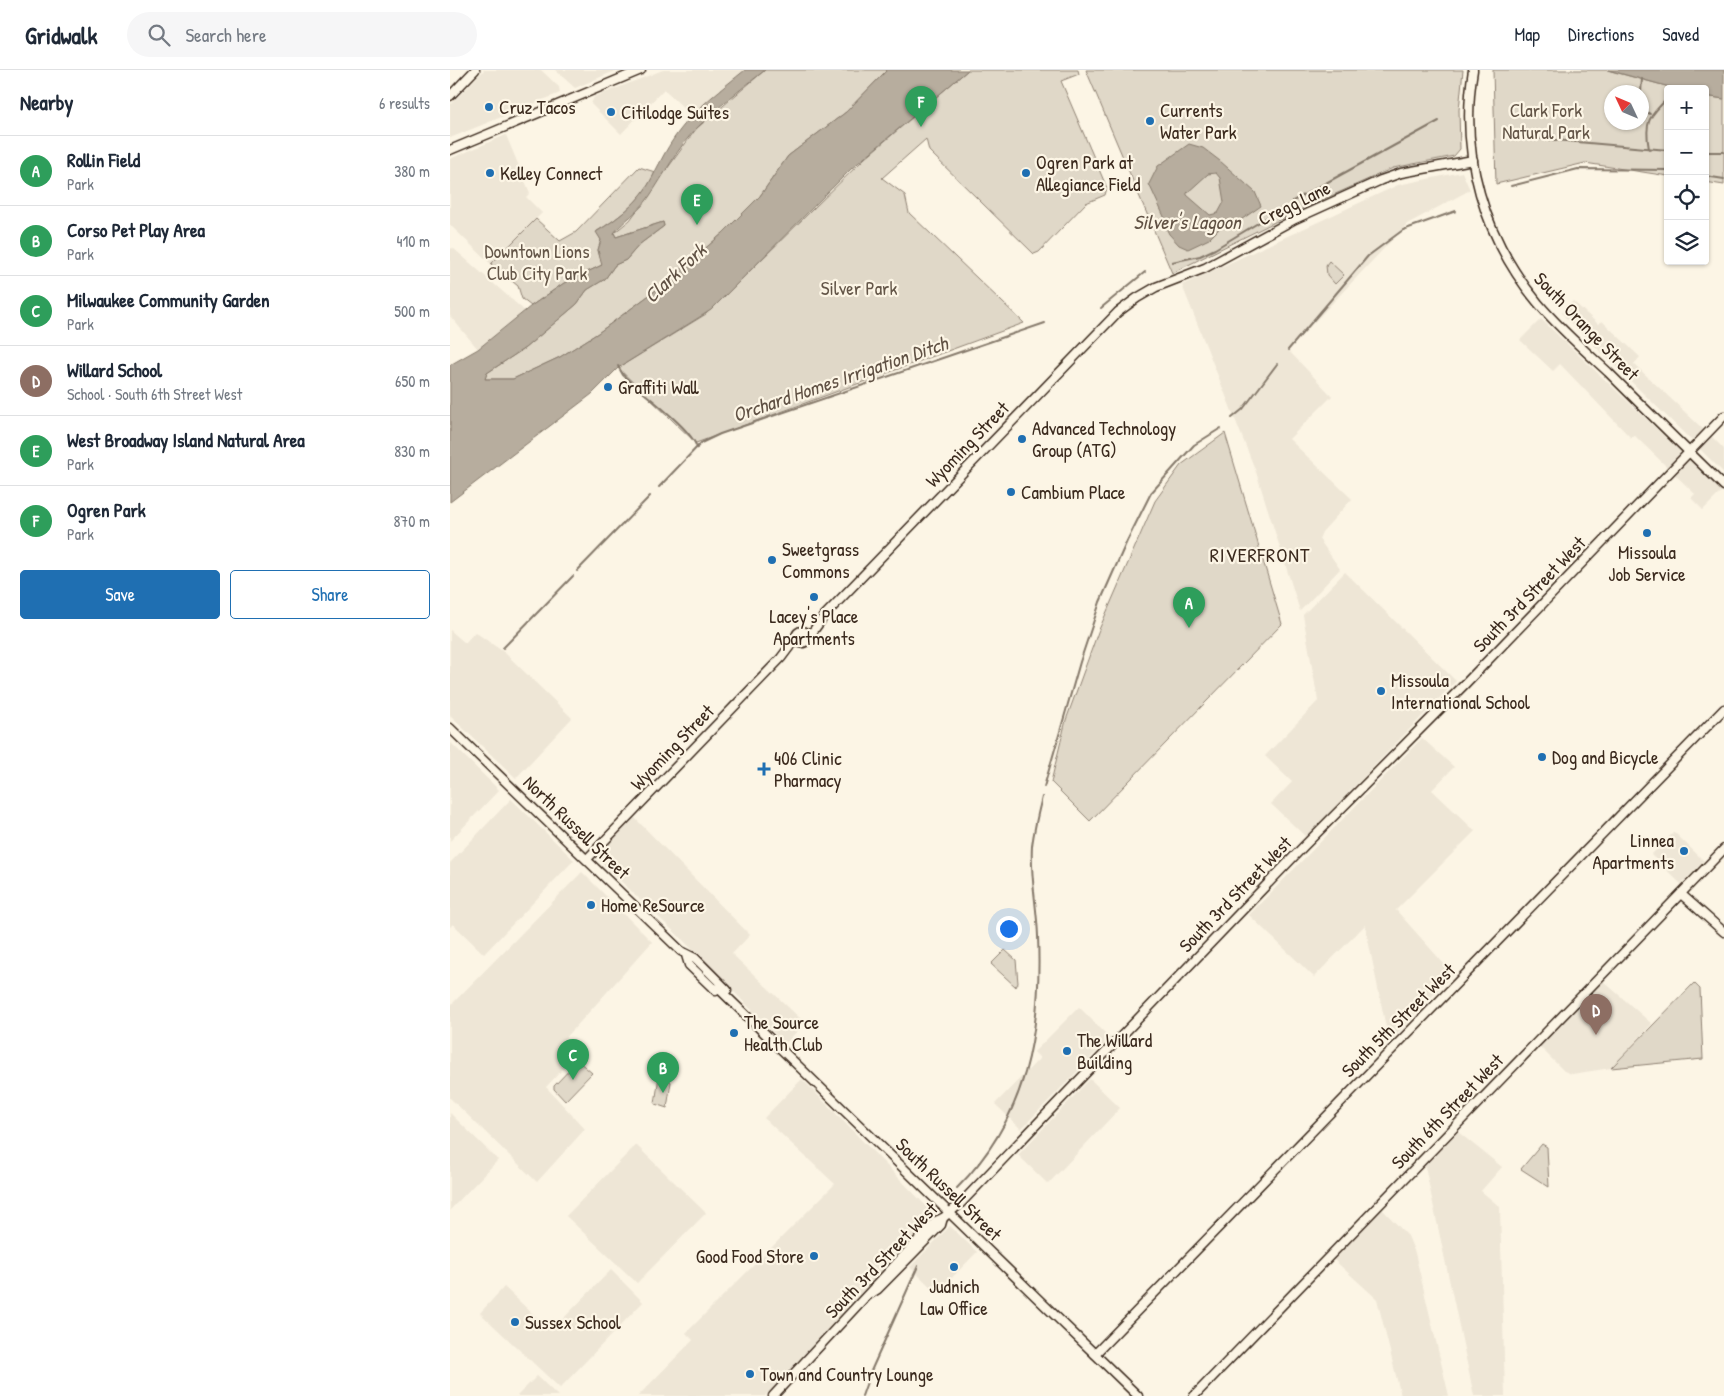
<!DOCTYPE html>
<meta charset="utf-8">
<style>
:root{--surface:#fff;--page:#f6f6f7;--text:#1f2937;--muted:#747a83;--line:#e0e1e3;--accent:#1f6fb2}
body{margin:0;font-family:"Patrick Hand",sans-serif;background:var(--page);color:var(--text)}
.controls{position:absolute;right:15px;top:15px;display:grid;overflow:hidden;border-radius:5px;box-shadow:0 1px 4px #0004}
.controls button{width:45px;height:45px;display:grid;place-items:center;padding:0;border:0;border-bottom:1px solid var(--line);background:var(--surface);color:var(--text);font:25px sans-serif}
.compass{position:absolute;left:1154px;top:15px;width:45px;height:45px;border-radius:50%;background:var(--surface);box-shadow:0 1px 4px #0004;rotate:314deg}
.you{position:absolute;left:558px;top:858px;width:18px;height:18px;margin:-12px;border:4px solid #fff;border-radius:50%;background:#1a73e8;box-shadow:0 0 0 8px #1a73e833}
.badge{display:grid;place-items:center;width:32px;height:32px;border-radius:50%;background:var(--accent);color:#fff;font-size:16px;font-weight:700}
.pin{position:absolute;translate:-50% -41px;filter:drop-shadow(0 1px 2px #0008)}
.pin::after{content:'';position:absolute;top:26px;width:18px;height:15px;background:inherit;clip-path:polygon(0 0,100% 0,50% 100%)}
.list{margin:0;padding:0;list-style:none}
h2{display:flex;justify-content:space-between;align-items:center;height:65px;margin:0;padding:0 20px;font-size:21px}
h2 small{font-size:16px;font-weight:400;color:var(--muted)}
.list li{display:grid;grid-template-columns:32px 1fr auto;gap:15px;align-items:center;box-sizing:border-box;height:70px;padding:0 20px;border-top:1px solid var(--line)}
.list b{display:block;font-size:19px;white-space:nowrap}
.list p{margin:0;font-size:16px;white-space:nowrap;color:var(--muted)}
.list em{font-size:16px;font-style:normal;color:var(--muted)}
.actions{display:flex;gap:10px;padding:15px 20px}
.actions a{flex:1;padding:11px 0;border:1px solid var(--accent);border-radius:5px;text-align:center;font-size:18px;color:var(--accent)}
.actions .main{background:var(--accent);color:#fff}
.icon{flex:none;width:28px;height:28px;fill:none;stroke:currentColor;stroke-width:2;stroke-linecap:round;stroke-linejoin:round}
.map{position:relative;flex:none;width:1274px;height:1326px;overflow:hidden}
header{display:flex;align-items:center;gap:30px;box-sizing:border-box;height:70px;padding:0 25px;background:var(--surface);border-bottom:1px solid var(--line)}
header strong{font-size:24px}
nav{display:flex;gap:28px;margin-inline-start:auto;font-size:18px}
.search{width:350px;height:45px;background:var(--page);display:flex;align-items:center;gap:12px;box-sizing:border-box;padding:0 18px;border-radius:28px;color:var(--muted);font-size:19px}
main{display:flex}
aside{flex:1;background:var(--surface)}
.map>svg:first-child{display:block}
.built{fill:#eee6d6}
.green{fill:#e0d8c8;stroke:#8e8173;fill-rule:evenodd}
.water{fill:#b7ad9e;stroke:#85796b;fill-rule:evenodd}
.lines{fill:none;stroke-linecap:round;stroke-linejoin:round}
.stream{stroke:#85796b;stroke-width:2}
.secondary-casing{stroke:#3b2a1e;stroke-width:11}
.primary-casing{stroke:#3b2a1e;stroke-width:11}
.secondary{stroke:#fcf5e5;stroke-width:8}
.primary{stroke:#fcf5e5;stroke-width:8}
.poi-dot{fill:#1f6fb2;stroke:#fcf5e5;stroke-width:2}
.labels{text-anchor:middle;stroke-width:4.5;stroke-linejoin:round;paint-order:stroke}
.poi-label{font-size:19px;fill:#3b2a1e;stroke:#fcf5e5;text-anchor:start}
.park-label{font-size:19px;fill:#645648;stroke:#fcf5e5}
.street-label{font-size:19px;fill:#3b2a1e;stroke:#fcf5e5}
.water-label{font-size:20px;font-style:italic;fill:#605144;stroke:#fcf5e5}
.neighbourhood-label{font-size:20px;letter-spacing:1px;fill:#3b2a1e;stroke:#fcf5e5}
</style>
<header>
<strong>Gridwalk</strong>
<div class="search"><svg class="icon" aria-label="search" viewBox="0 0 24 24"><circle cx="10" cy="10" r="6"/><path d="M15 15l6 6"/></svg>Search here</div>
<nav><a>Map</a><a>Directions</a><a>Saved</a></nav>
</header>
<main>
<aside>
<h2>Nearby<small>6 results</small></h2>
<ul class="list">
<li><span class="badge" style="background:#2e9e5b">A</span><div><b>Rollin Field</b><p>Park</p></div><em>380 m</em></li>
<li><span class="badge" style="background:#2e9e5b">B</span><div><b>Corso Pet Play Area</b><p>Park</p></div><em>410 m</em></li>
<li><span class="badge" style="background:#2e9e5b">C</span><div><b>Milwaukee Community Garden</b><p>Park</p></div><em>500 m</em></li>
<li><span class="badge" style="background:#8d6e63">D</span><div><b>Willard School</b><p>School · South 6th Street West</p></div><em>650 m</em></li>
<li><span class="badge" style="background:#2e9e5b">E</span><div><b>West Broadway Island Natural Area</b><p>Park</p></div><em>830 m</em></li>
<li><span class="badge" style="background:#2e9e5b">F</span><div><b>Ogren Park</b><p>Park</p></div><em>870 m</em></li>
</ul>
<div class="actions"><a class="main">Save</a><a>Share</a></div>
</aside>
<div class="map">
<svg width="1274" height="1326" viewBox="0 0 1274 1326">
<rect width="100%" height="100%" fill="#fcf5e5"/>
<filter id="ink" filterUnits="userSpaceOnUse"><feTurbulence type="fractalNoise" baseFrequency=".02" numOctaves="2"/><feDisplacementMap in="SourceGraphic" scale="10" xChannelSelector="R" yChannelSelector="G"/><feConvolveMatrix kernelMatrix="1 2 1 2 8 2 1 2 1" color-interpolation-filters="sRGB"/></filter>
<g filter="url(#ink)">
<g class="built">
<polygon points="34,0 91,0 109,17 110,23 0,68 0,35"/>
<polygon points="105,0 167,0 125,18"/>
<polygon points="213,0 295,0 242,46 214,19 171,64 141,34 144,27"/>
<polygon points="56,65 80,123 76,127 92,143 41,194 0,155 0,89"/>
<polygon points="1012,102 1020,120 957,154 838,280 882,326 839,369 902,429 872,462 869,469 890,499 850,541 806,402 732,215 948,115"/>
<polygon points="3,178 76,242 28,279 0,246 0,179"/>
<polygon points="1123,231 1148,254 1152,251 1190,287 1184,294 1254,360 1246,369 1241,370 1115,247 1112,243"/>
<polygon points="1091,249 1272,421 1253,440 1241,428 1245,424 1184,365 1181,368 1110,294 1103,301 1070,270"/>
<polygon points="1260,365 1274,379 1274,403 1248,377"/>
<polygon points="895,502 1006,611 856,767 821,734 842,712 815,686 868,631 853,545"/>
<polygon points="0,560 15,573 25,562 55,583 122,648 66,708 0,646"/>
<polygon points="972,668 1004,697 982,720 1025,761 946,840 1003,904 939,972 915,855 864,907 799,845"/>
<polygon points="0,672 49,720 0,771"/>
<polygon points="61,729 124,790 34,884 3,854 0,857 0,793"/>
<polygon points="178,741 300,865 282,884 355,953 335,974 233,870 139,781"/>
<polygon points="1224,762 1254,791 1231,814 1201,785"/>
<polygon points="132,802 202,872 113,971 127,984 96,1017 135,1059 87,1112 0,1028 0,936"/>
<polygon points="1152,910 1202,954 1161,998 1122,1004 1114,1001 1089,976"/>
<polygon points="629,937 660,968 571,1059 545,1034 590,988 584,982"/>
<polygon points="352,1009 485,1145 315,1326 188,1326 243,1270 236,1263 385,1114 314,1048"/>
<polygon points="640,1009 670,1038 598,1114 568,1085"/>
<polygon points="0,1043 48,1090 0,1140"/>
<polygon points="1008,1062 1052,1097 1031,1121 1050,1137 1055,1326 1024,1326 975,1096"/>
<polygon points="186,1075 256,1143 187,1213 116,1146"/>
<polygon points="932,1139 958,1166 965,1183 999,1326 951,1326 927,1229 883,1189"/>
<polygon points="500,1156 527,1182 487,1223 460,1197"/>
<polygon points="161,1200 193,1232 110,1318 30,1243 54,1217 101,1261"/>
<polygon points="87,1306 108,1326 67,1326"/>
</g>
<g class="green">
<polygon points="315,0 437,0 396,42 338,86 310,126 273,163 213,215 148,263 110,287 63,309 35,309 37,303 75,278 127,234 137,220 155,209 165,195 176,190 190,174 214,156 213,152 166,167 164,163 180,150 246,59"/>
<polygon points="518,0 628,0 629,4 611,11 657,118 655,125 636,133 589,182 584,184 479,81 476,69 432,108 455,125 459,143 574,253 246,373 168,298 256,244 415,88"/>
<polygon points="636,0 1013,0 1009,40 1010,79 1004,86 943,98 839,145 722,203"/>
<path d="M1043,0h114l70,19h-9v87l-83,-13 -89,21zM1162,22h30v30h-30z"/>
<polygon points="1255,26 1274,29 1274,115 1255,112"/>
<path d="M189,97l16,5c-10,26 -36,46 -58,59l4,9 -3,10 4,15 -38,18 -33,23 -9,-7 -4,-13 -27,-22 45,-45 24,22 16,-9z"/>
<polygon points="879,191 894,205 885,214 877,205 876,195"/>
<polygon points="775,363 832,554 640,751 601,712 616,650 648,562 705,431 731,395"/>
<polygon points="555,880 566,890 568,913 566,917 541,894"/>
<polygon points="1244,913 1250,919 1253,989 1161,998"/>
<polygon points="128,991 142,1003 115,1031 104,1019 104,1016"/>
<polygon points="214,1005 221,1012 217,1038 205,1034 209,1006"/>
<polygon points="1092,1074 1097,1077 1099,1117 1071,1099"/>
</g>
<g class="water">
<path d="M295,0h20c-23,19 -47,36 -68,58 -20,20 -32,46 -48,69 -10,15 -25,23 -35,36l2,4 47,-15 1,4 -24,18 -14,16 -11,5 -10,14 -18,11 -10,14 -52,44 -38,25 -2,6h28l47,-22 38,-24 65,-48 60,-52 37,-37 28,-40 58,-44 41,-42h81l-117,99 -140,141 -93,58 -26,26 -142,108v-137l28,-16 53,-43 33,-23 38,-18 -4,-15 3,-10 -5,-8c23,-14 45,-31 57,-56 8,-16 16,-32 27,-46 17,-23 43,-42 65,-60z"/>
<polygon points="1158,0 1274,0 1274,29 1255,26 1255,19 1227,19"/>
<path d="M739,74l14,4 17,13 35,31 6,14 -26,18 -12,1 -14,14 -21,10 -9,-4 -10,-11 -3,-6v-7l-17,-37 9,-18zM766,103l4,5 4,24 -6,11 -8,2 -23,-20v-2l21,-19z"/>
</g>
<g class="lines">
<g class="stream">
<polyline points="1191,22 1192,9"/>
<polyline points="1192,29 1193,39 1200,44"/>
<polyline points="1059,66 1218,80"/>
<path d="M1199,79c-5,-27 0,-33 19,-51"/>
<polyline points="1255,82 1274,82"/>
<polyline points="1255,106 1274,109"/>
<polyline points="1061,116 1128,99 1218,100"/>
<polyline points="843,131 989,51"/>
<polyline points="722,192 750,186 765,179 831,139"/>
<polyline points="651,238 695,202"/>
<polyline points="838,280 918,186 953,160 1006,141"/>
<path d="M168,296l5,9c16,16 69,53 74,73"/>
<polyline points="782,348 793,339 827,294"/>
<polyline points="209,417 251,373 270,364 595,253"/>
<polyline points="127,501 200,426"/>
<polyline points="53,578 123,506"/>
<polyline points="594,717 630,592 650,532 677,471 701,423 744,375 771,358"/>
<path d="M507,1118c70,-70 85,-156 81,-252 -1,-30 -8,-60 -6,-90 2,-16 6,-33 10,-49"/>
<polyline points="412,1326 421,1301 468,1196"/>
</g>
<defs>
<g id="secondary">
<polyline points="0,26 25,0"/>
<circle cx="352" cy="567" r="6"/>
<polyline points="359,567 374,546 668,242 687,228 706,217 755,198 845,149 931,110 951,103 1023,90"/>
<polyline points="0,658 231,881 245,888 277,920"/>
<polyline points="137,789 331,588 346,568"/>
<polyline points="1231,824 1274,862"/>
<polyline points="236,885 239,895 266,921"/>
<polyline points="263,918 269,919 688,1326"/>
<polyline points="420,1224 428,1219 491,1155 493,1148"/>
<path d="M645,1284c208,-216 419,-430 629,-645"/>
<polyline points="323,1326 486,1151 493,1148 510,1134 854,776 1015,614 1274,346"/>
<polyline points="744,1326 1274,779"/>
</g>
<g id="primary">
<path d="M1023,0c-14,84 11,168 65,233 21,25 46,47 70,69 38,38 77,76 116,114"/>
<polyline points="0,80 191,0"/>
</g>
</defs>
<use href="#secondary" class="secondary-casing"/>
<use href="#primary" class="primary-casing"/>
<use href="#secondary" class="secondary"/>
<use href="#primary" class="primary"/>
</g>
</g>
<g class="poi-dot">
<circle cx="39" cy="37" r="5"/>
<circle cx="161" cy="42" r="5"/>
<circle cx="700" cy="51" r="5"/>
<circle cx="40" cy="103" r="5"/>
<circle cx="576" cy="103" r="5"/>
<circle cx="158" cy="317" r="5"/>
<circle cx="572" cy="369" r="5"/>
<circle cx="561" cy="422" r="5"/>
<circle cx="1197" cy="463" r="5"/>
<circle cx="322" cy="490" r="5"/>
<circle cx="364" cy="527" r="5"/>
<circle cx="931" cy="621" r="5"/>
<circle cx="1092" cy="687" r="5"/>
<path d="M311.5 691.5h5v5h5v5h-5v5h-5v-5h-5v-5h5z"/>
<circle cx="1234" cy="781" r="5"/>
<circle cx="141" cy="835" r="5"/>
<circle cx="284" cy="963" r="5"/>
<circle cx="617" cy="981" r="5"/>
<circle cx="364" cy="1186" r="5"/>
<circle cx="504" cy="1197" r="5"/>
<circle cx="65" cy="1252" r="5"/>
<circle cx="300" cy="1304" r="5"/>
</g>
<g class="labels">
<g class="poi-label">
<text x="49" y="44">Cruz Tacos</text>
<text x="710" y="47">Currents<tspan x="710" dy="22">Water Park</tspan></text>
<text x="171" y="49">Citilodge Suites</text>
<text x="586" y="99">Ogren Park at<tspan x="586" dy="22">Allegiance Field</tspan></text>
<text x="50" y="110">Kelley Connect</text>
<text x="168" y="324">Graffiti Wall</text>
<text x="582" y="365">Advanced Technology<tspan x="582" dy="22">Group (ATG)</tspan></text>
<text x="571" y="429">Cambium Place</text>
<text x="332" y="486">Sweetgrass<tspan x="332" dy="22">Commons</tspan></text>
<text x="1197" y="489" text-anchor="middle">Missoula<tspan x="1197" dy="22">Job Service</tspan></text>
<text x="364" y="553" text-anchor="middle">Lacey's Place<tspan x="364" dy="22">Apartments</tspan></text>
<text x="941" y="617">Missoula<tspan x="941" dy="22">International School</tspan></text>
<text x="1102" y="694">Dog and Bicycle</text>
<text x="324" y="695">406 Clinic<tspan x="324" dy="22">Pharmacy</tspan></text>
<text x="1224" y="777" text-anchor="end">Linnea<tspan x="1224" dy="22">Apartments</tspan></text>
<text x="151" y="842">Home ReSource</text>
<text x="294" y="959">The Source<tspan x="294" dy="22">Health Club</tspan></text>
<text x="627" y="977">The Willard<tspan x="627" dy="22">Building</tspan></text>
<text x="354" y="1193" text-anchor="end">Good Food Store</text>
<text x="504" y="1223" text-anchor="middle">Judnich<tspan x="504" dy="22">Law Office</tspan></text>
<text x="75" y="1259">Sussex School</text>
<text x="310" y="1311">Town and Country Lounge</text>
</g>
<g class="park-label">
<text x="1096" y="47">Clark Fork<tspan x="1096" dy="22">Natural Park</tspan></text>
<text x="87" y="188">Downtown Lions<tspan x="87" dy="22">Club City Park</tspan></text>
<text x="409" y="225">Silver Park</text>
</g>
<g class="street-label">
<text transform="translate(844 133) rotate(-26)" y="7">Cregg Lane</text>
<text transform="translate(1137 256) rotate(46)" y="7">South Orange Street</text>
<text transform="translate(517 374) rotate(-46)" y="7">Wyoming Street</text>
<text transform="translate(1079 524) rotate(-46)" y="7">South 3rd Street West</text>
<text transform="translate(222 677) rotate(-46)" y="7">Wyoming Street</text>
<text transform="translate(127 757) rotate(44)" y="7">North Russell Street</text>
<text transform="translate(785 824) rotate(-46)" y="7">South 3rd Street West</text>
<text transform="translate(948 950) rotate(-45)" y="7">South 5th Street West</text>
<text transform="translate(997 1041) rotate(-46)" y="7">South 6th Street West</text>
<text transform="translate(499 1119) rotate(44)" y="7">South Russell Street</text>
<text transform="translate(431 1190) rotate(-46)" y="7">South 3rd Street West</text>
</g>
<g class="water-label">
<text x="737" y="159">Silver's Lagoon</text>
<text transform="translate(225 203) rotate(-43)" y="7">Clark Fork</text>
<text transform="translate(390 309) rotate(-19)" y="7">Orchard Homes Irrigation Ditch</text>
</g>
<g class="neighbourhood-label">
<text x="810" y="492">RIVERFRONT</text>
</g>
</g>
</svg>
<div class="controls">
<button>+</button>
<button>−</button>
<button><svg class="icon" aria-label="locate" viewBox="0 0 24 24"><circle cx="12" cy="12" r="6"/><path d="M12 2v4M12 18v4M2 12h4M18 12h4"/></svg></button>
<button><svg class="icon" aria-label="layers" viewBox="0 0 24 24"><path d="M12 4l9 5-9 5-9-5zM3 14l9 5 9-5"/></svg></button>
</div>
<svg class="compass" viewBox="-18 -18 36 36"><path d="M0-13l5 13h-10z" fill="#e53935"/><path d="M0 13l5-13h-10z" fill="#747a83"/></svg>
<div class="you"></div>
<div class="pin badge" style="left:739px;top:558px;background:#2e9e5b">A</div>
<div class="pin badge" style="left:213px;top:1023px;background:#2e9e5b">B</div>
<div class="pin badge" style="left:123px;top:1010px;background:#2e9e5b">C</div>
<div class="pin badge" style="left:1146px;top:965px;background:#8d6e63">D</div>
<div class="pin badge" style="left:247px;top:155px;background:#2e9e5b">E</div>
<div class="pin badge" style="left:471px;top:57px;background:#2e9e5b">F</div>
</div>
</main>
